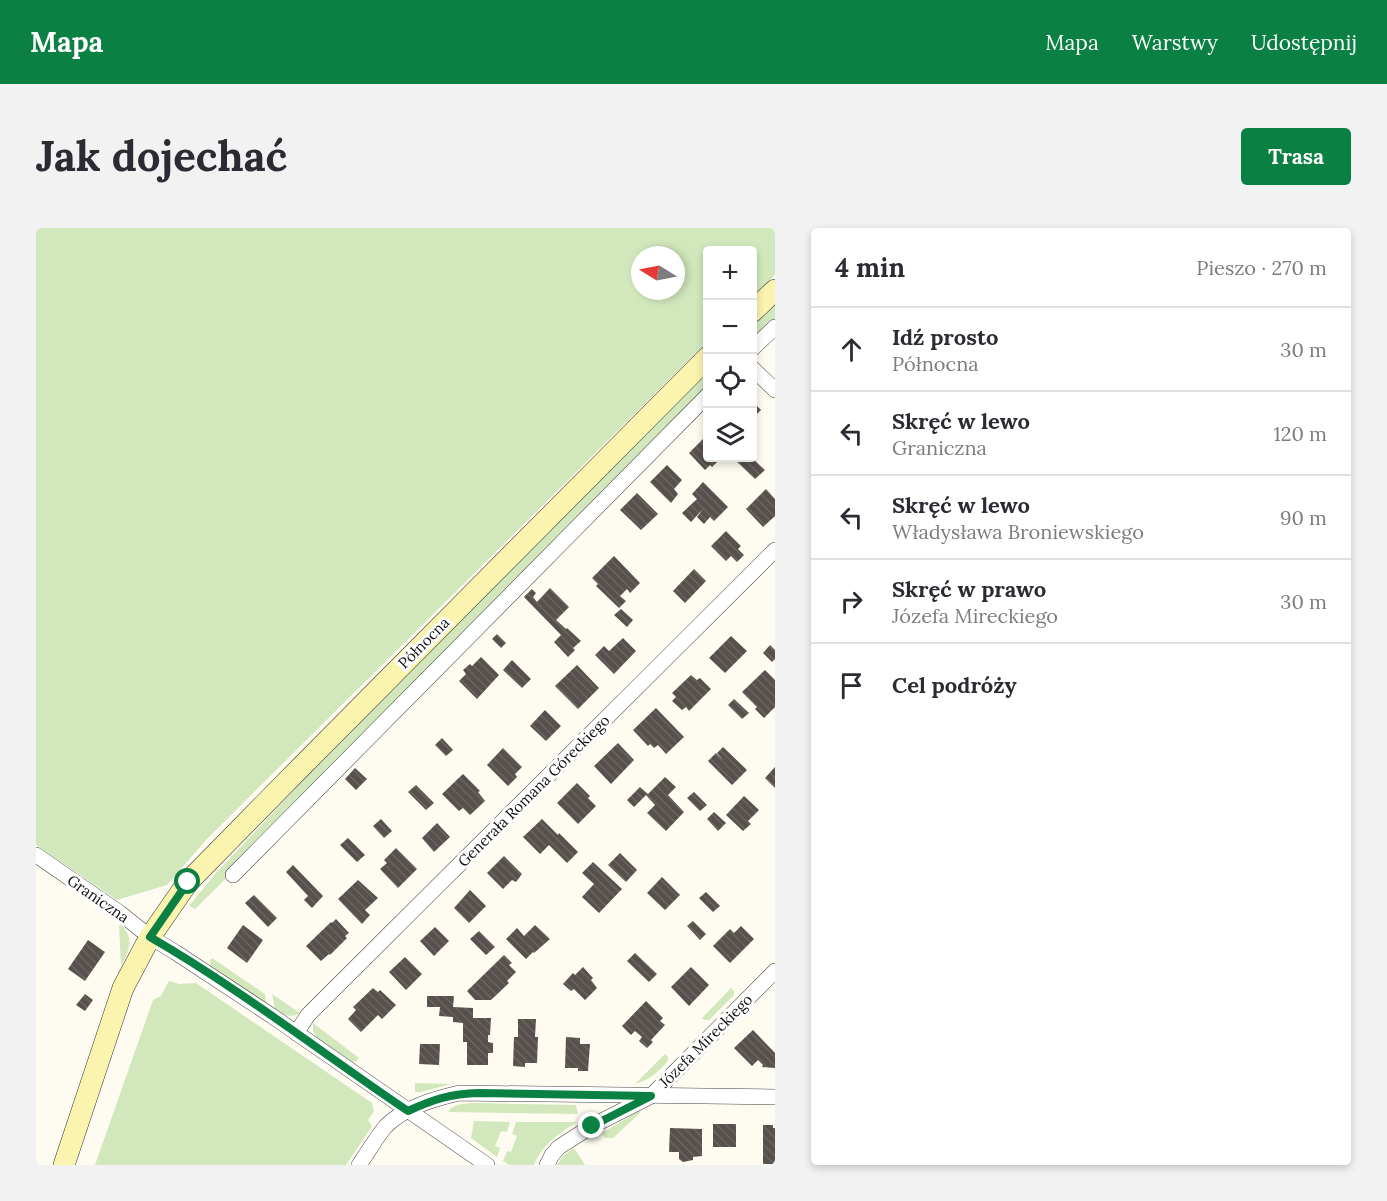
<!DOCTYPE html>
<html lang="pl">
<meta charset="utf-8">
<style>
:root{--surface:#fff;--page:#f2f2f3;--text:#2b2b33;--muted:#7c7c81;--line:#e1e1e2;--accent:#0b8043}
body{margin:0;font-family:Lora,serif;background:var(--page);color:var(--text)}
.controls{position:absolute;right:18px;top:18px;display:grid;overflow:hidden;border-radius:6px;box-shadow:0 3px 9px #0003}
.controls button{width:54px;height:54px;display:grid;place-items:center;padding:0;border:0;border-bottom:2px solid var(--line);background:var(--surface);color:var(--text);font:30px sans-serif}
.compass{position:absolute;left:595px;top:18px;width:54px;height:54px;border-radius:50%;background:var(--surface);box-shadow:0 3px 9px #0003;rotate:280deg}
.stop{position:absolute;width:18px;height:18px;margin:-14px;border:4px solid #0b8043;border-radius:50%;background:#fff}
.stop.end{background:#0b8043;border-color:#fff;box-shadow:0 2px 6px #0008}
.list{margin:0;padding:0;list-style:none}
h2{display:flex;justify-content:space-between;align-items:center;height:78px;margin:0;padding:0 24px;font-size:26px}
h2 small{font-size:20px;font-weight:400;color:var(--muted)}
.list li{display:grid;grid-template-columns:39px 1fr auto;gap:18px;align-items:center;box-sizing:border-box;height:84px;padding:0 24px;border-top:2px solid var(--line)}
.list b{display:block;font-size:22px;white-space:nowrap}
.list p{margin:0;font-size:20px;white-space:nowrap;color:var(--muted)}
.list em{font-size:20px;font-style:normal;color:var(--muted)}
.icon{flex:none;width:33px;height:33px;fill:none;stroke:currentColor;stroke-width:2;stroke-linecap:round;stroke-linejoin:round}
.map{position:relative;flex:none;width:739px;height:937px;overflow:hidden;border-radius:6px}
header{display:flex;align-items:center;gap:36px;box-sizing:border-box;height:84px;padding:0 30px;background:var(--accent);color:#fff}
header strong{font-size:28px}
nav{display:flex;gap:33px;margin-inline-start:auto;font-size:21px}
.intro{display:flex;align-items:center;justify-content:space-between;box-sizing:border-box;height:144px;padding:0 36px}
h1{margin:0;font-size:42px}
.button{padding:15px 27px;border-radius:6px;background:var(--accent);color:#fff;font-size:21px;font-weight:700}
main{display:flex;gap:36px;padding:0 36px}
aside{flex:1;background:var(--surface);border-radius:6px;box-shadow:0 3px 9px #0003}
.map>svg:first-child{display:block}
.grass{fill:#d2e8bc;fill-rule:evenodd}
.building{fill:url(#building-back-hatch)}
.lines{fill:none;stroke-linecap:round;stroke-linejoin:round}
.street-casing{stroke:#424242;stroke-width:16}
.secondary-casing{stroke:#313131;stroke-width:22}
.street{stroke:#fff;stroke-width:15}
.secondary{stroke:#fbf4af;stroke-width:21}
.route{stroke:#0b8043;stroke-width:8}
.labels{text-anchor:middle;stroke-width:6;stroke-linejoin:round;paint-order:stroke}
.street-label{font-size:15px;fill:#0f0f0f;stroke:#fff}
</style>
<header>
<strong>Mapa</strong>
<nav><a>Mapa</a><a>Warstwy</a><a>Udostępnij</a></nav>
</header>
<div class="intro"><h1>Jak dojechać</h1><a class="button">Trasa</a></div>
<main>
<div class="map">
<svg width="739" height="937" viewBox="0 0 739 937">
<defs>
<pattern id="building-back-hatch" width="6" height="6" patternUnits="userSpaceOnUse" patternTransform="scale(1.5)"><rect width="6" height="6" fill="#57504c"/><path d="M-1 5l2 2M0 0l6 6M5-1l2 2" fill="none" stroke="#6a6561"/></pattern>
</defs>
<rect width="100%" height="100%" fill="#fefcf1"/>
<g class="grass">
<path d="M0,0h739v47l-22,23 -1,-48h-44l-1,92 -501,498 -39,45 -50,15 -81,-55zM604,27h36v36h-36z"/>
<polygon points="739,75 739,95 722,108 717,105 717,97"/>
<path d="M671,142v20l-380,378c-40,50 -86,96 -132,141l-6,-3 27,-33 129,-137z"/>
<path d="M85,696c14,16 8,26 0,42l-2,-40z"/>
<polygon points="176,730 229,766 231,777 174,737 174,733"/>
<polygon points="133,753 143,756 160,755 336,875 338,883 332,892 336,898 310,937 59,937 117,772 125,768"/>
<polygon points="695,760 698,763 698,767 673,792 668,792 666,790"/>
<path d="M236,766l28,19c-9,5 -17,3 -25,-3z"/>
<polygon points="277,795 323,830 320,833 317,834 281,810 277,803"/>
<path d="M629,826l3,3v4c-11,12 -17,18 -33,23z"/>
<polygon points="379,855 414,856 415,856 385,864 379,864"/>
<path d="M438,875l102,2 2,9 -130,-2c5,-9 17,-8 26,-9z"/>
<polygon points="603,883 605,884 577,910 569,910 566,905"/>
<polygon points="438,893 474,894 471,904 465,903 459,918 464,920 461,929 435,910"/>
<path d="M480,894h61c-19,12 -34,22 -43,43h-25l-6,-4 4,-10 4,1 6,-16 -5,-2z"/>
<polygon points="538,920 549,937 521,937 528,927"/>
</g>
<g class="building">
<polygon points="717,174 725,182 717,190"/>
<polygon points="672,206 672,230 685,230 676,239 674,237 669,242 653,225"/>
<polygon points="697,230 716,230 729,242 719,251"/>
<polygon points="631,237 646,252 638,261 642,266 635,275 614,254"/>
<polygon points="667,254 692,279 678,293 674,289 668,296 661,289 667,281 655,294 646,285 661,271 656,266"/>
<polygon points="730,261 739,271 739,288 727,299 710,281"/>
<polygon points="601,265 622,286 605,302 584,282"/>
<polygon points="690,303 705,318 702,321 708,327 701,334 695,328 690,333 675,318"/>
<polygon points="578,328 604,355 594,365 591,361 584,368 590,373 583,380 560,358 562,356 556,350"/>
<polygon points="658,341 670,353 649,375 637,363"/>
<polygon points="514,360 533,379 520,392 530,401 531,400 545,413 537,420 539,422 532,429 518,414 525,407 488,369 496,361 500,365 497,369 501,374"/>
<polygon points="585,381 597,392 591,399 578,387"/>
<polygon points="461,406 470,415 465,420 456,411"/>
<polygon points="695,408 711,423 689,445 673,430"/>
<polygon points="587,410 600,423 578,446 559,427 568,418 573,423"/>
<polygon points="734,417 739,422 739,431 736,434 727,425"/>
<polygon points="445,429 463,447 441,471 423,453 430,446 427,442 434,436 436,438"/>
<polygon points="476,432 495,451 486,460 467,442"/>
<polygon points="541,437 563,460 542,481 519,458"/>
<polygon points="729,442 739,452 739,479 728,490 719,481 721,479 706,464"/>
<polygon points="655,447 661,452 664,450 675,461 653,483 650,479 646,482 636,473 640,469 636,465"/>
<polygon points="698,471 713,485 706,491 692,477"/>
<polygon points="620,480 648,509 630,526 622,517 618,520 614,516 612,518 597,502"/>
<polygon points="509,482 525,498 510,513 494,498"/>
<polygon points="406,510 417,522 410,528 399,517"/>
<polygon points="582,515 598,532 575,556 558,538"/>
<polygon points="687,519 711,542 696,557 672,533 680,525 687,532 681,525"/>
<polygon points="467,520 486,539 479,546 481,549 472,558 451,537"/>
<polygon points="739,539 739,560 729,550"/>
<polygon points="319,540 331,551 320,562 309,551"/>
<polygon points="427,546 444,563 442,564 449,573 434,587 427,580 423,583 406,566"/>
<polygon points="629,549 640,559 632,567 648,584 630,603 611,585 619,577 610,567 598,579 591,572 604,559 612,566"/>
<polygon points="541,555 554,568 552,570 560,578 542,596 521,575"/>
<polygon points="380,557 398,575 390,582 372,564"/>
<polygon points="658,564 671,577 664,583 651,570"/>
<polygon points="708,568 723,582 712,593 715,596 707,603 690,587"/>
<polygon points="678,584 690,595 682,603 671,591"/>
<polygon points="345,591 356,603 348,610 337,598"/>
<polygon points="506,591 522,607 523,605 542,624 531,635 513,617 504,626 487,609"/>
<polygon points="401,595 414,609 398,624 386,610"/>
<polygon points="312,610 329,627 321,634 304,617"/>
<polygon points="360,620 381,641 362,660 344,641 351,635 348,632"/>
<polygon points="584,625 601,642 590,654 572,637"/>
<polygon points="468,628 486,646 480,654 476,652 467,661 451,645"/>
<polygon points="557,634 586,661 563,685 546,669 558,656 546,645"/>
<polygon points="257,637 287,668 276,680 268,672 272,668 250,644"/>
<polygon points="626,649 644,667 629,682 611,665"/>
<polygon points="322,652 342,670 329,682 334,687 326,696 302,671"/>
<polygon points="434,662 450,678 433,695 418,680"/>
<polygon points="670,664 684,678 677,684 663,670"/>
<polygon points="218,667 241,690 232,699 209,675"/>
<polygon points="300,691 313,705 309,708 311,710 294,727 293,726 285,733 270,718 295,694 296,695"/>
<polygon points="657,693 670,706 664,712 651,698"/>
<polygon points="207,697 227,712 211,735 191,720"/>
<polygon points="499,697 514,711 498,725 497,724 490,731 470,711 481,700 488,708"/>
<polygon points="705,698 718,711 694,735 677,718 694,701 698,705"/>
<polygon points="399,699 413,713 398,728 384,713"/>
<polygon points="443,703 459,719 450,727 434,711"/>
<polygon points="52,712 69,724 49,753 32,741"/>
<polygon points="599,725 621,746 613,754 591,733"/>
<polygon points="468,727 476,735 473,737 480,744 471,753 473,755 455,772 439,772 431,763"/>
<polygon points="369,729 386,746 370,762 353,744"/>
<polygon points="547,739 557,750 555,752 561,760 549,772 538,761 535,763 527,756 537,745 539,747"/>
<polygon points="655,739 673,757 653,778 635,759"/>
<polygon points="337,760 342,764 344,762 360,777 346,791 342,787 325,804 312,791 320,782 317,779"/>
<polygon points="49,766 57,772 49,783 40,777"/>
<polygon points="391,768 418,768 417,779 437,780 437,790 455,790 454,807 452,807 452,814 457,815 457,825 452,825 452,837 431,837 431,814 427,814 427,795 417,794 417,789 403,788 404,779 391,779"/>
<polygon points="610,773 627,790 624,793 629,797 615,812 617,814 611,820 603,813 606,809 599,803 595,807 586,798"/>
<polygon points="482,791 500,791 499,809 502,809 501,835 489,835 489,839 477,838 478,809 482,809"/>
<polygon points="717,802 739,825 739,840 726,839 727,837 722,832 716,838 698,820"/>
<polygon points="530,809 544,810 544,816 554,816 552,843 542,843 542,840 529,840"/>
<polygon points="384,816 404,816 403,837 383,836"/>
<rect x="677" y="896" width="23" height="23"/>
<polygon points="727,897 737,897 737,900 739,900 739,936 727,936"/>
<polygon points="634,900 666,901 666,928 657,929 657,932 647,934 643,931 643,924 633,924"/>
</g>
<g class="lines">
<defs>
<g id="street">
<polyline points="716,121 739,99"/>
<polyline points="716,140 739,162"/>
<polyline points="0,627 84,685 114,709 139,724 236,788 451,937"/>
<polyline points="197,647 672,167"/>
<polyline points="260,805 272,787 739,322"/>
<path d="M323,937c8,-11 18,-29 27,-39 19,-19 48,-27 73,-33l316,4"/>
<polyline points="511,937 516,927 523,919 556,898 615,868 739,743"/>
</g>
<g id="secondary">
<polyline points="716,84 739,62"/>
<polyline points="28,937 87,760 114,709 152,654 264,540 672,129"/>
</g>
</defs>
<use href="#street" class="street-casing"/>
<use href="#secondary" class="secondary-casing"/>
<use href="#street" class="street"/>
<use href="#secondary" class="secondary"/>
</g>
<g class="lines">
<path class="route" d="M152,654l-38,55c90,52 172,116 258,174 26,-12 42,-17 71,-18l172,3 -59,30"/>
</g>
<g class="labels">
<g class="street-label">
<text transform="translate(388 415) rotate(-45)" y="5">Północna</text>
<text transform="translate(498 563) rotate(-45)" y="5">Generała Romana Góreckiego</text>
<text transform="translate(62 671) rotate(35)" y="5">Graniczna</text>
<text transform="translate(670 813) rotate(-45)" y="5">Józefa Mireckiego</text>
</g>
</g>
</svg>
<div class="controls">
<button>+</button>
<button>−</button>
<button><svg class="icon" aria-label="locate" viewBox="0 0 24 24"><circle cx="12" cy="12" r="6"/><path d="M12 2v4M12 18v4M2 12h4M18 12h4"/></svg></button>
<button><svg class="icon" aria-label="layers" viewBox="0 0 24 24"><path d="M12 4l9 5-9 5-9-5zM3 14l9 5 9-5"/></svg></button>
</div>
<svg class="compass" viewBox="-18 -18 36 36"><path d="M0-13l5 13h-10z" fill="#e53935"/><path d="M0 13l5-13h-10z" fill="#7c7c81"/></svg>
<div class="stop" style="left:152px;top:654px"></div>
<div class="stop end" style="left:556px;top:898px"></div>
</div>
<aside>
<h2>4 min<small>Pieszo · 270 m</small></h2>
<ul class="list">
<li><svg class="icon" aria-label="ahead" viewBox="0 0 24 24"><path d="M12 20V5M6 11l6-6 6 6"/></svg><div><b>Idź prosto</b><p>Północna</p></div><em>30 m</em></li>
<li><svg class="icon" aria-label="left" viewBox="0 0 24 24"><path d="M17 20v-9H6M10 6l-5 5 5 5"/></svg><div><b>Skręć w lewo</b><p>Graniczna</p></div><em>120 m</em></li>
<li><svg class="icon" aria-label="left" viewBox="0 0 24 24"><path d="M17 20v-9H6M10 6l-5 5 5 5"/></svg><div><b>Skręć w lewo</b><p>Władysława Broniewskiego</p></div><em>90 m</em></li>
<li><svg class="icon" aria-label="right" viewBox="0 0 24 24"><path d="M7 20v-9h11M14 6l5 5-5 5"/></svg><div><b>Skręć w prawo</b><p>Józefa Mireckiego</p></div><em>30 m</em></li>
<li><svg class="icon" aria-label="arrive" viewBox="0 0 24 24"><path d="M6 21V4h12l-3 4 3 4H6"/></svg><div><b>Cel podróży</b></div></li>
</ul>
</aside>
</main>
